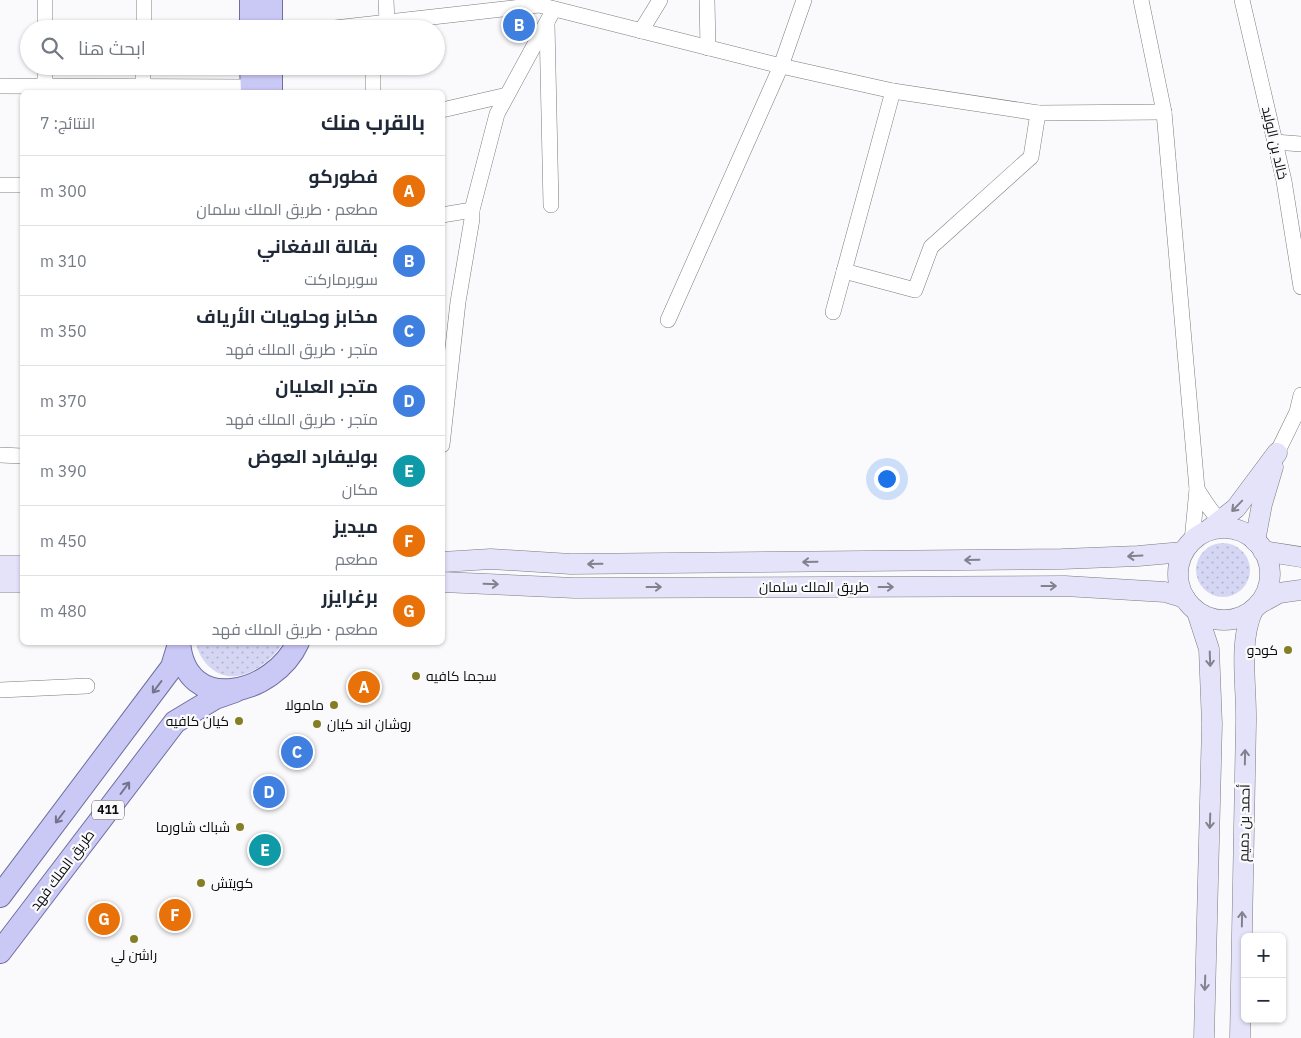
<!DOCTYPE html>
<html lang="ar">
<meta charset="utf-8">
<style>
:root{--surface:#fff;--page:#f6f6f7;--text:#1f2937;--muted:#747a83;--line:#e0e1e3;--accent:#847e25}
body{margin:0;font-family:"IBM Plex Sans",Cairo,sans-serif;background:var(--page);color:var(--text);direction:rtl}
.controls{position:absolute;right:15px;bottom:15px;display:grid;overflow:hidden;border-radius:8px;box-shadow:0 1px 4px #0004}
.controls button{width:45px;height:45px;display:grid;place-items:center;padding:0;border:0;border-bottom:1px solid var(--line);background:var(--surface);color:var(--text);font:25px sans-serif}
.you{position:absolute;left:886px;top:478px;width:18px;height:18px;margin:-12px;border:4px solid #fff;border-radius:50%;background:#1a73e8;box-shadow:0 0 0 8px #1a73e833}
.badge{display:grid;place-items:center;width:32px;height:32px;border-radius:50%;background:var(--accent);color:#fff;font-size:16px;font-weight:700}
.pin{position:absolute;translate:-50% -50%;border:2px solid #fff;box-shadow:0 1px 5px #0006}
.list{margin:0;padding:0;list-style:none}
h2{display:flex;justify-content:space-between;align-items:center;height:65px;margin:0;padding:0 20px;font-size:21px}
h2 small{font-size:16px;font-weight:400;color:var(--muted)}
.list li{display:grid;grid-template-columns:32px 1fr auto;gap:15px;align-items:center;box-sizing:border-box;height:70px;padding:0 20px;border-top:1px solid var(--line)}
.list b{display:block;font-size:19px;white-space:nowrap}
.list p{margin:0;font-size:16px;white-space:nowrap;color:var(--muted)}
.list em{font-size:16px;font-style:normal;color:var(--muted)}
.icon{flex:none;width:28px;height:28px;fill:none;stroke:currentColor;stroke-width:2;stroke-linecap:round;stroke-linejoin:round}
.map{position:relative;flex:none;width:1301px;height:1038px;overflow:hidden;direction:ltr}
.search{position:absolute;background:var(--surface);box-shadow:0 1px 4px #0004;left:20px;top:20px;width:425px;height:55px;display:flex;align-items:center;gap:12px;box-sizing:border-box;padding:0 18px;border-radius:28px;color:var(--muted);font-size:19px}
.panel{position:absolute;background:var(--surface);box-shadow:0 1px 4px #0004;left:20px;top:90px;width:425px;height:555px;border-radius:8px;direction:rtl}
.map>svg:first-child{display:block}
.grass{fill:url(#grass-dots)}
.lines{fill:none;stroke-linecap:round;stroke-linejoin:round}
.street-casing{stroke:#7b7b7e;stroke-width:16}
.secondary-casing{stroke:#7b7b7e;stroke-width:21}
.primary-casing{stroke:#706ea0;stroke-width:24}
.street{stroke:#fff;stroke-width:15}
.secondary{stroke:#e4e3fa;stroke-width:20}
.primary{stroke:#cac8f5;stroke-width:22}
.oneway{stroke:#82828f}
.oneway2{stroke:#74738c}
.poi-dot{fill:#847e25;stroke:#fafafd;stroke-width:2}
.labels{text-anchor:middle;stroke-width:4.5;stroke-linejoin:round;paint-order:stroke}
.shield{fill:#fafafd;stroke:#535354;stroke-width:1}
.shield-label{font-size:12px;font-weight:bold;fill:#0b0b0c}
.street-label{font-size:14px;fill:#0b0b0c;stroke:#fafafd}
.poi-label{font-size:14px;fill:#0b0b0c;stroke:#fafafd;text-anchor:end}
</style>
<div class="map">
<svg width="1301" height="1038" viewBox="0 0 1301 1038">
<defs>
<pattern id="grass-dots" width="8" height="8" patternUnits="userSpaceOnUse" patternTransform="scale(1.25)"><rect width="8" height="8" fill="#d5d6f3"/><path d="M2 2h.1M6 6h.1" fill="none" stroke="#b6b6cf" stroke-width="1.8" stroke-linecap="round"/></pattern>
</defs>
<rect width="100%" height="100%" fill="#fafafd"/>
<g class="grass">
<circle cx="1223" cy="570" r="27"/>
<path d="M196,642h87v1c-10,15 -27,30 -46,33 -21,3 -38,-15 -41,-34z"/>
</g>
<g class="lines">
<defs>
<g id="street">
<polyline points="45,0 45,29"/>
<polyline points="386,0 387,22"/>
<polyline points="707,0 708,48"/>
<polyline points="1141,0 1164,112 1197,489"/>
<polyline points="1242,0 1284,181 1301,287"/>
<polyline points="547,24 551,205"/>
<polyline points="144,29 144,0"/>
<polyline points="326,29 539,5 781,66 893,91 1038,113 1164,112"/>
<polyline points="641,31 660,0"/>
<polyline points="45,66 45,86"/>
<polyline points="0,86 252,87"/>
<polyline points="143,86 143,66"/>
<polyline points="373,92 373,66"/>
<polyline points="442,110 507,95"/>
<polyline points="1275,142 1301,144"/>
<polyline points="0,185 22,185"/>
<polyline points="442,215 472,210"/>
<polyline points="844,271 915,290 931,247 1031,157 1038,113"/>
<polyline points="833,312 893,91"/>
<polyline points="668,320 781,66 804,0"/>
<polyline points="442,445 458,302 472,219 472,210 497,114 554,9"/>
<polyline points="1277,453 1297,412 1301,395"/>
<polyline points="0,455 22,456"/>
<path d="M1192,541l5,-52c10,16 18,29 33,40"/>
<polyline points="0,690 87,686"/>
</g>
<g id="secondary">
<circle cx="1224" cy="574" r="46"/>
<polyline points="1207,531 1236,508 1277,453"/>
<polyline points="1255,541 1262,504 1273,467"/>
<polyline points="1263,551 1301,557"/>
<polyline points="442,562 491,559 571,564 1062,559 1138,556 1183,552"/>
<polyline points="0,566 22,566"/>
<polyline points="0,582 22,582"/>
<polyline points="442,582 575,588 1065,586 1165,592 1185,598"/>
<polyline points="1259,604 1279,593 1301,590"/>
<polyline points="1197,612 1209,649 1212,724 1204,1038"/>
<path d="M1240,1038c2,-105 4,-210 6,-315 1,-36 -8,-81 7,-113"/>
</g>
<g id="primary">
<polyline points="251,0 251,29"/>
<polyline points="271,29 271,0"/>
<polyline points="251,66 252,92"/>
<polyline points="271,92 271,66"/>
<path d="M179,642c6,75 95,53 119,0"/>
<polyline points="0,896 172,667 179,644"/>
<polyline points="0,952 175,722 215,698 235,691"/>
</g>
</defs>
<use href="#street" class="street-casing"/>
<use href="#secondary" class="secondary-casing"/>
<use href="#primary" class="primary-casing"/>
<use href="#street" class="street"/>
<use href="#secondary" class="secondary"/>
<use href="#primary" class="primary"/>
</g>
<defs><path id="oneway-shaft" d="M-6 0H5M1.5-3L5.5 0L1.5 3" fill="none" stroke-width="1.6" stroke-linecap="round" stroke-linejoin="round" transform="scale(1.25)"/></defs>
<g class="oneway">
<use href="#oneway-shaft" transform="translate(1237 506) rotate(134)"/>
<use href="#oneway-shaft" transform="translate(1135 556) rotate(177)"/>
<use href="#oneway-shaft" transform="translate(972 560) rotate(179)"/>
<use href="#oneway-shaft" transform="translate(810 562) rotate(179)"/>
<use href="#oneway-shaft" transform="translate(595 564) rotate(179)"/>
<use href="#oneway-shaft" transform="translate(491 584) rotate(2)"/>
<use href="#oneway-shaft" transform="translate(1049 586)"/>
<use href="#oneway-shaft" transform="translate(654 587)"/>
<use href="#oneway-shaft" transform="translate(886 587)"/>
<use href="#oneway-shaft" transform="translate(1210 659) rotate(88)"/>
<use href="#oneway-shaft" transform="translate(1245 757) rotate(-89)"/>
<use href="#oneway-shaft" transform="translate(1210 821) rotate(92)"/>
<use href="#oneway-shaft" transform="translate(1242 919) rotate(-89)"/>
<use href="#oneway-shaft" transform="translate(1205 983) rotate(92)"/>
</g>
<g class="oneway2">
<use href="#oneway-shaft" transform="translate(157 687) rotate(127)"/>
<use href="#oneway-shaft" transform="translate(125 788) rotate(-53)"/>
<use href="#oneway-shaft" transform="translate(60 817) rotate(127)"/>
</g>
<g class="poi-dot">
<circle cx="1288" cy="650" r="5"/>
<circle cx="416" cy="676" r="5"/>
<circle cx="334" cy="705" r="5"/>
<circle cx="239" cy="721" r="5"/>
<circle cx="317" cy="724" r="5"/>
<circle cx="240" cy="827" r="5"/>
<circle cx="201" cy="883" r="5"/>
<circle cx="134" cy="939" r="5"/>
</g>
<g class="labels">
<rect class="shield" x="92" y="800.5" width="32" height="19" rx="4"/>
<g class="shield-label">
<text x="108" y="814">411</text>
</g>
<g class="street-label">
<text transform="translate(1275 143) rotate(77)" y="5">خالد بن الوليد</text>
<text x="814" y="592">طريق الملك سلمان</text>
<text transform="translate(1244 823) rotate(-89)" y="5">أحمد بن دميم</text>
<text transform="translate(62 870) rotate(-53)" y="5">طريق الملك فهد</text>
</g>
<g class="poi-label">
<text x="1278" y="655">كودو</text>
<text x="426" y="681" text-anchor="start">سجما كافيه</text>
<text x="324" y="710">مامولا</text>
<text x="229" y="726">كيان كافيه</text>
<text x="327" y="729" text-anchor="start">روشان اند كيان</text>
<text x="230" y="832">شباك شاورما</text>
<text x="211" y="888" text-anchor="start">كويتش</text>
<text x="134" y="960" text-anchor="middle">راشن لي</text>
</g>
</g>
</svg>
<div class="controls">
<button>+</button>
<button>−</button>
</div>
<div class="you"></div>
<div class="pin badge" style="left:364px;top:687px;background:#e8710a">A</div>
<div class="pin badge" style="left:519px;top:25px;background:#3f7fe0">B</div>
<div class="pin badge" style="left:297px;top:752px;background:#3f7fe0">C</div>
<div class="pin badge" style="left:269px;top:792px;background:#3f7fe0">D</div>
<div class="pin badge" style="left:265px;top:850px;background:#0f9aa8">E</div>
<div class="pin badge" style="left:175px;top:915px;background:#e8710a">F</div>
<div class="pin badge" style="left:104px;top:919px;background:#e8710a">G</div>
<div class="search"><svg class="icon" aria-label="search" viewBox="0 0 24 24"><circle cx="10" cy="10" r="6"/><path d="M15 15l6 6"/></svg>ابحث هنا</div>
<section class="panel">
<h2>بالقرب منك<small>النتائج: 7</small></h2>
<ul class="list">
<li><span class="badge" style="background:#e8710a">A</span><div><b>فطوركو</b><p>مطعم · طريق الملك سلمان</p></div><em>300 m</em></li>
<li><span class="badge" style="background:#3f7fe0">B</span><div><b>بقالة الافغاني</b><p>سوبرماركت</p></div><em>310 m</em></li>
<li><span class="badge" style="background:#3f7fe0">C</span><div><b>مخابز وحلويات الأرياف</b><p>متجر · طريق الملك فهد</p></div><em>350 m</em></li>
<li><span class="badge" style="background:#3f7fe0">D</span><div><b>متجر العليان</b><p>متجر · طريق الملك فهد</p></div><em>370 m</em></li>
<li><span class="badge" style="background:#0f9aa8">E</span><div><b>بوليفارد العوض</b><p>مكان</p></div><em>390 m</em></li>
<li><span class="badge" style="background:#e8710a">F</span><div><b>ميديز</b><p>مطعم</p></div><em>450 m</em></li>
<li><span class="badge" style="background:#e8710a">G</span><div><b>برغرايزر</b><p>مطعم · طريق الملك فهد</p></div><em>480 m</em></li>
</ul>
</section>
</div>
